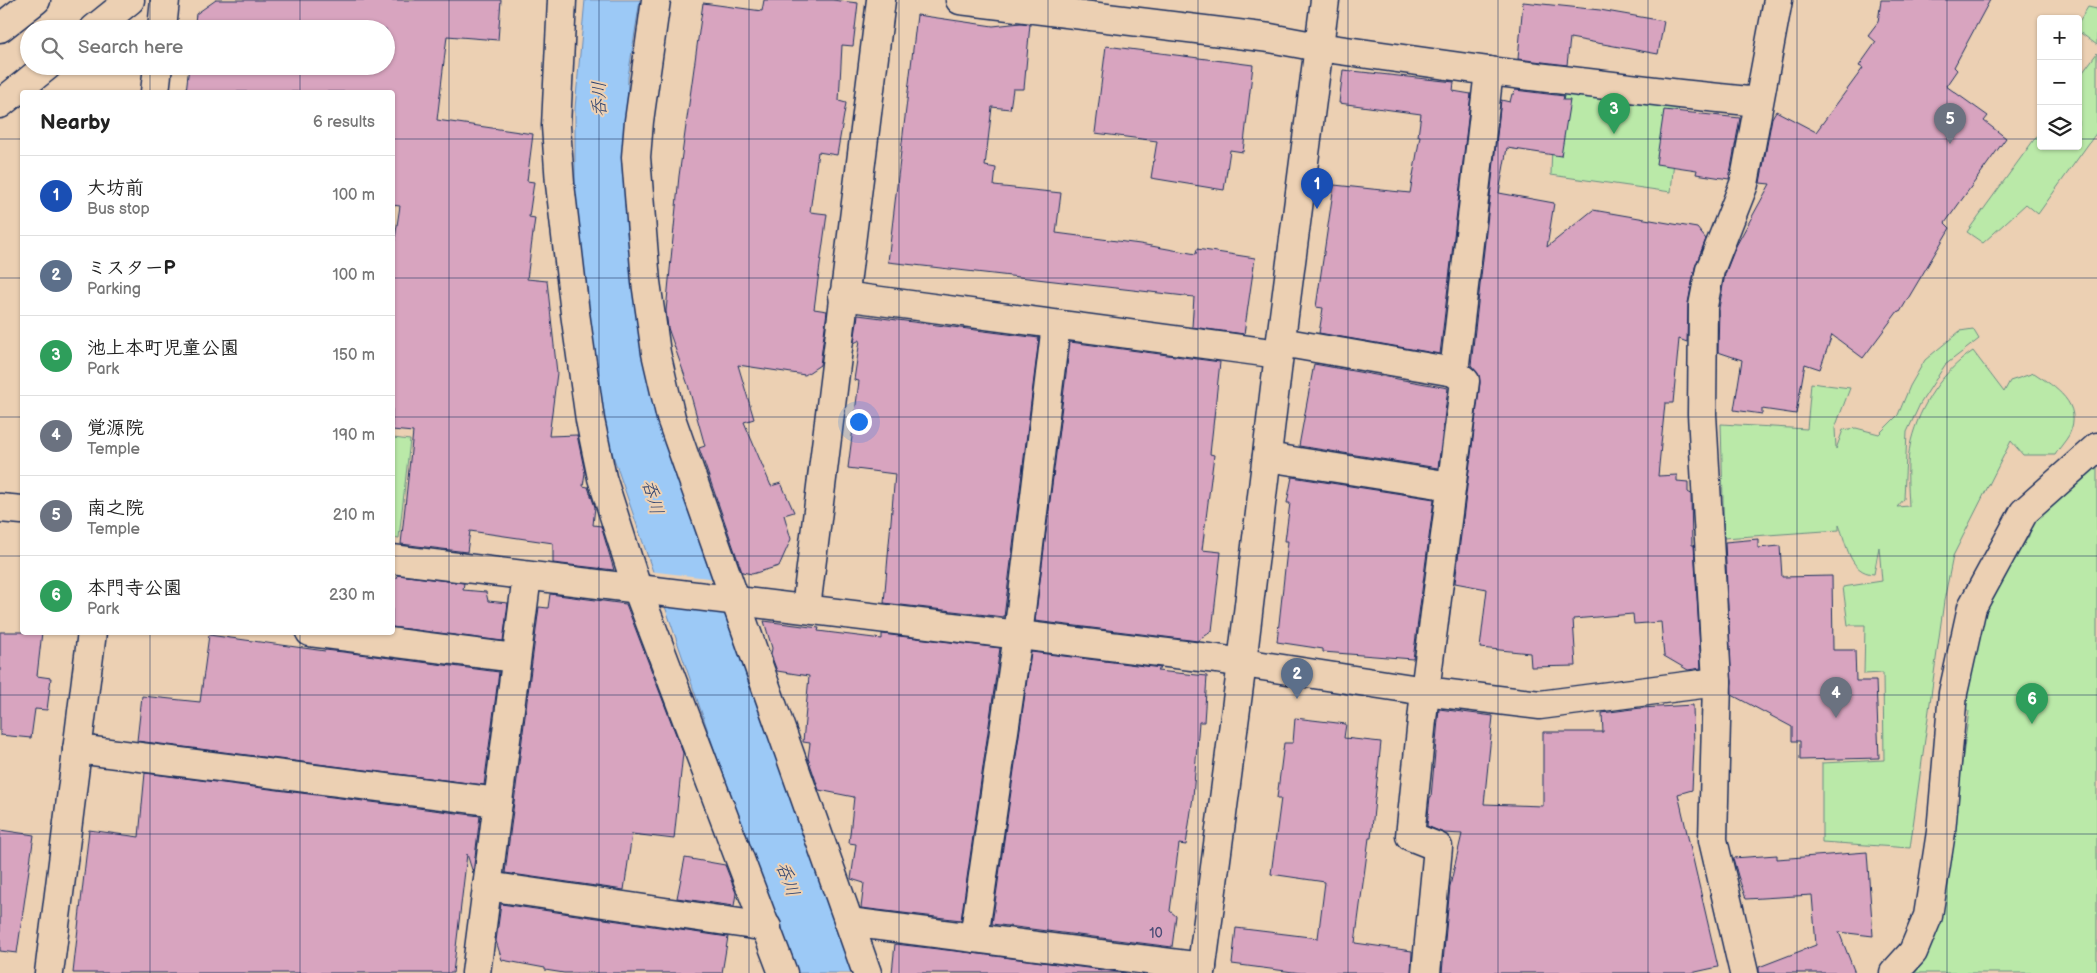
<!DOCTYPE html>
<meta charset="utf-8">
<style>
:root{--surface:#fff;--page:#f2f2f2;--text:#222;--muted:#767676;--line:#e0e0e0;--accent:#1b2f5e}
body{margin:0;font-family:"Balsamiq Sans","Klee One",sans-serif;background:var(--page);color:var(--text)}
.controls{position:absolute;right:15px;top:15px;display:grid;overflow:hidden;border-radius:5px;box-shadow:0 1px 4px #0004}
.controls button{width:45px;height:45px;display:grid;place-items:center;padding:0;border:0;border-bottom:1px solid var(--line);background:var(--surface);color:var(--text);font:25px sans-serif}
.you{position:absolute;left:858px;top:421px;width:18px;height:18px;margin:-12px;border:4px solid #fff;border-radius:50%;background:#1a73e8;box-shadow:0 0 0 8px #1a73e833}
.badge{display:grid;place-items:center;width:32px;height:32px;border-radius:50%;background:var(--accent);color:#fff;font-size:16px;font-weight:700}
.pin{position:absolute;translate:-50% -41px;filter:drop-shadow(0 1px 2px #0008)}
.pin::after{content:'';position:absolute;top:26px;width:18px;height:15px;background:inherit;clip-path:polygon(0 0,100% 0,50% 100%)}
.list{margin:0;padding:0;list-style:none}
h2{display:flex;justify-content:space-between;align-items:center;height:65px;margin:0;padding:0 20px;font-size:21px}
h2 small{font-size:16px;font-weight:400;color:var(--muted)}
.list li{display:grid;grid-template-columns:32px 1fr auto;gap:15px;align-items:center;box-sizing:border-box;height:80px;padding:0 20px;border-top:1px solid var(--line)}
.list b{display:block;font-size:19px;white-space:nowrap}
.list p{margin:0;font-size:16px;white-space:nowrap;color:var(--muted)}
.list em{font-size:16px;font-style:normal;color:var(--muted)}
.icon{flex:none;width:28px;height:28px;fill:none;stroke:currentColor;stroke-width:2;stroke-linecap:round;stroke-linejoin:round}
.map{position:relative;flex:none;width:2097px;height:973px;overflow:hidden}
.search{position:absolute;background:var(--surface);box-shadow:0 1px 4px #0004;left:20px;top:20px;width:375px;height:55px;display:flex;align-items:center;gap:12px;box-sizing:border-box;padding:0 18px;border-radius:28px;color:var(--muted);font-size:19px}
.panel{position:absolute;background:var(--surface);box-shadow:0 1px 4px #0004;left:20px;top:90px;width:375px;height:545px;border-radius:5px}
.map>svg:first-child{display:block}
.green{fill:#bae9a8;stroke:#6a8c83}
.water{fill:#9cc9f6;stroke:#688bb9}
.pier{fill:#ecd0b3}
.building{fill:#d8a4bf;stroke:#1b2f5e}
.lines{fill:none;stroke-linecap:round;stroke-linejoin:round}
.minor-casing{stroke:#1b2f5e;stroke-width:31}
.highway-casing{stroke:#1b2f5e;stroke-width:31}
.minor{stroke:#ecd0b3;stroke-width:28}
.highway{stroke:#ecd0b3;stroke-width:28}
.grid{fill:none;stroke:#1b2f5e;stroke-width:1;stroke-opacity:0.55}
.labels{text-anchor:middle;stroke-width:4;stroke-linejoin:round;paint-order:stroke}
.number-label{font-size:14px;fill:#4a4c76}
.water-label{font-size:18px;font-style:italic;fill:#283e6d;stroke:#ecd0b3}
</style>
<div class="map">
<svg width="2097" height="973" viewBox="0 0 2097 973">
<rect width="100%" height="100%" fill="#ecd0b3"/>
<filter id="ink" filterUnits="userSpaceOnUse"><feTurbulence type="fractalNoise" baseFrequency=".02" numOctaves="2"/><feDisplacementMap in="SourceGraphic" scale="10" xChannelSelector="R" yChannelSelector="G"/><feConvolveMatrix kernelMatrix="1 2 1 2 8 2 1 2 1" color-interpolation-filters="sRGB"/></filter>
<g filter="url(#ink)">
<g class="green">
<polygon points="2088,7 2097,9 2097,45 2078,31 2078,23"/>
<polygon points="2097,53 2097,132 2038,214 2026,204 1983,243 1967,232 2041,130 2041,146 2078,146 2078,79"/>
<polygon points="1554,79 1680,94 1671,192 1551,175"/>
<path d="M1973,329l6,10 -34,26 -25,39 -13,28 -3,67 -7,8 12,-1c-1,-21 -3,-43 2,-65 9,-36 32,-70 62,-90l31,41 6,-11 24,-8c21,14 50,31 35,62 -4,7 -10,13 -14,20h-32l-12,-14 -58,115 -9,45 -34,247 -88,-6v-79l62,-3 -1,-87 -19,1 1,-49h-17l-5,-38 39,-6 -3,-34 -5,27c-25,-1 -27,-30 -35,-49v5l-115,8 -3,-114 86,5 4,-46 39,5 -15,40 1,21 7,-19 13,-2 23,6 19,-19 12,-29 15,-26 35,-29z"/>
<polygon points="393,438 410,440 399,538 393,537"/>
<polygon points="2097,445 2097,973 1915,973 1926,959 1941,917 1969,711 1966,709 1968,685 1994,554 2019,552 2029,536 2029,522"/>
</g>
<polygon class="water" points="585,0 640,0 628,77 625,179 645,356 671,463 742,653 853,973 794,973 728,789 609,444 583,324 575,193 575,108"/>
<polygon class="pier" points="649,571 717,579 729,612 661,605"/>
<g class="building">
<polygon points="216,0 501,0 498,40 447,36 437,120 533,134 527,181 534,182 529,217 535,218 527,279 547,281 557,373 549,436 577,435 585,473 583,486 588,487 595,507 593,525 601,526 614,570 553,563 553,543 470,531 467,552 401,544 413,432 392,430 392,258 400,206 392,205 392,92 186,92 189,66 386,66 386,29 194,29 196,14"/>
<polygon points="764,0 832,0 858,3 853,46 842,45 839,101 846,103 837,155 818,152 810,212 827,214 814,309 827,311 820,365 805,375 738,365 754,419 744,422 771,486 781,483 794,512 784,515 791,539 779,566 752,574 742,572 699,448 705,446 688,385 668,328 666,311 679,176 703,3 762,11"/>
<polygon points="1881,0 1990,0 1954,67 1957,70 1946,86 1988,116 1984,121 2006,138 1945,223 1950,228 1900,312 1898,311 1863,358 1832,335 1820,369 1805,364 1796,414 1762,409 1762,414 1734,410 1742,360 1718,352 1719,308 1725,274 1736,246 1770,184 1760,183 1772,118 1776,111 1816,132 1863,68 1859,66 1876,42 1868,35 1878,22"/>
<polygon points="1523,2 1600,10 1664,21 1658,54 1570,38 1567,65 1518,59"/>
<polygon points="917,15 993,26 1021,23 1030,24 1024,89 1013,89 1010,109 992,107 985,166 996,168 994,186 1061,193 1056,233 1140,244 1196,254 1197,249 1255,258 1244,334 1192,327 1194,297 888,262"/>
<polygon points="1106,46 1253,65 1243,152 1230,150 1224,190 1151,178 1157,141 1095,133"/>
<polygon points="1343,70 1454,82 1453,91 1471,94 1440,354 1319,333 1323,308 1316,307 1334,185 1410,193 1420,136 1418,136 1421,114 1339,103"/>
<polygon points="1515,90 1564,96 1563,100 1570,100 1561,156 1507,148 1499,193 1554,203 1547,247 1593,210 1697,228 1706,239 1695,267 1688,303 1687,342 1679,339 1673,403 1665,403 1658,476 1677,475 1677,481 1688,482 1688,492 1691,494 1692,545 1694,545 1701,668 1688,670 1664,656 1661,622 1634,624 1633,614 1573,619 1576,666 1531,667 1530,653 1480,648 1487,589 1455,583 1480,383 1479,375 1471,365 1501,100 1510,102 1512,94 1514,94"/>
<polygon points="1664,110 1740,118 1729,179 1696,174 1697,170 1656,164"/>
<polygon points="858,315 1039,338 1004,617 884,603 895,474 848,468 859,381 854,380 860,340 854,343"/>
<polygon points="1070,342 1220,362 1210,454 1214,455 1202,550 1221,552 1212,631 1198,641 1035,621"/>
<polygon points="1314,364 1448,388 1438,468 1299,446"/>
<polygon points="1292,477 1434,499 1413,659 1323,652 1323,649 1277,642 1288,541 1285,541 1290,503 1287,503"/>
<polygon points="1758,539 1758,548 1780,546 1782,577 1832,576 1833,650 1855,650 1856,681 1876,681 1879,758 1800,760 1800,741 1792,741 1792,727 1732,695 1725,542"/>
<polygon points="398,575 464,583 463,590 486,592 488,601 508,603 503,641 392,627 392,577 397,578"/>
<polygon points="550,594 626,604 683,753 674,839 632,834 624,890 505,873 539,607 548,608"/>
<polygon points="764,621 819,628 818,631 882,639 882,634 1000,648 961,920 861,908 864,883 851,879 856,844 849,843 854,797 819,790 808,758 810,743 803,742 809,676 777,671 771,655 772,648"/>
<polygon points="0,632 42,632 37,676 51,678 47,710 35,709 31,738 0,735"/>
<polygon points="209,635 325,651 325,650 343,652 499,672 484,785 137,741 142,696 200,702"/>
<polygon points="1031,652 1161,668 1157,671 1207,676 1204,722 1199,722 1193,797 1186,845 1179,844 1170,911 1176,916 1172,947 992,924"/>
<polygon points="1693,705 1694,747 1692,790 1678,794 1718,967 1691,973 1442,973 1450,886 1462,834 1444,833 1427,826 1430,797 1431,797 1439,709 1493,716 1484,804 1543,806 1543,732 1603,732 1602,713 1641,708"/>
<polygon points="1295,718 1346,724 1344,738 1381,742 1371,838 1369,838 1355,943 1412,951 1411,973 1301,973 1232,964 1236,928 1318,938 1325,882 1271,874 1281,798 1277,798 1284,743 1293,743"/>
<polygon points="145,773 480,816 473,873 467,854 453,973 73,973 89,830 139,837"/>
<polygon points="0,830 34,835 17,953 0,951"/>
<polygon points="1867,852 1873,936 1839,932 1855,973 1759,973 1759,967 1816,945 1812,895 1746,899 1738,876 1733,858 1777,855 1777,859"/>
<polygon points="685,858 725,865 736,893 734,906 677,898"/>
<polygon points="501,904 728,937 722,973 564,973 545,970 545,968 502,960 496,941"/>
<polygon points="895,944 972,953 1126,973 892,973"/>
</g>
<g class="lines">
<defs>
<g id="minor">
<polyline points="562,0 556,126 560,184 575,313 590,420 602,478 637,588 783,973"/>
<polyline points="656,0 639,121 636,157 646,282 656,353 671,418 867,973"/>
<polyline points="960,0 1270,38 1318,47 1489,71 1680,94 1758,102"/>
<polyline points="162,29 165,0"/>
<polyline points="155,92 158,66"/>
<polyline points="843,296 1279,354"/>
<polyline points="1281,342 1454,372"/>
<polyline points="1267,457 1451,486"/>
<polyline points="0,508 22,510"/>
<polyline points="392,559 1217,659 1425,691 1540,705 1717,682"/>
<polyline points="806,608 881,0"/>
<polyline points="310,632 516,658"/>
<polyline points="77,749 498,802"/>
<polyline points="487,886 767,927"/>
<polyline points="849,922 1202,967"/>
<polyline points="974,938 1018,635 1056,325"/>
<polyline points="49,973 92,632"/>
<polyline points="476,973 527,576"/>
<polyline points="1201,973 1242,663 1279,354 1325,0"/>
<polyline points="1426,973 1438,847 1410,836 1425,691 1465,381 1454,372 1489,71"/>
<polyline points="1744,973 1713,840 1717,682 1702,414 1703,306 1710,270 1744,184 1778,0"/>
<polyline points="1894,973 1913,952 1928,916 1941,832 1953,693 1972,607 2024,512 2097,447"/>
</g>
<g id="highway">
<polyline points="0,28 36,0"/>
<polyline points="94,29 130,0"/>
<polyline points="0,104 47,66"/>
</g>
</defs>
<use href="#minor" class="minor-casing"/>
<use href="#highway" class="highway-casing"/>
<use href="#minor" class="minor"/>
<use href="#highway" class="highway"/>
</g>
</g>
<path class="grid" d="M150,0v29M300,0v29M449,0v973M599,0v973M749,0v973M899,0v973M1048,0v973M1198,0v973M1348,0v973M1498,0v973M1648,0v973M1797,0v973M1947,0v973M150,66v26M300,66v26M0,139h22M392,139h1649M2078,139h19M0,278h22M392,278h1705M0,417h22M392,417h1705M0,556h22M392,556h1705M150,632v341M300,632v341M0,695h2097M0,834h2097"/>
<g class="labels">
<g class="number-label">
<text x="1156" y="938">10</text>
</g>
<g class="water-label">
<text transform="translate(599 99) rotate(-91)" y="6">呑川</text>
<text transform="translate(653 497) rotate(75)" y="6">呑川</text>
<text transform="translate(788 879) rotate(70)" y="6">呑川</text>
</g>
</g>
</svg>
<div class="controls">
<button>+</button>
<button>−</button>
<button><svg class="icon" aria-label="layers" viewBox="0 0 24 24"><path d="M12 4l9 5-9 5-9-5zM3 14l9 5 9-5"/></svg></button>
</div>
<div class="you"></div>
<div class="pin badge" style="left:1317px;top:209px;background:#1a4fb4">1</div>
<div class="pin badge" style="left:1297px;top:699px;background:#5c6f8a">2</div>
<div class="pin badge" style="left:1614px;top:134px;background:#2e9e5b">3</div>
<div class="pin badge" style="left:1836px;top:718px;background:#6b7280">4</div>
<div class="pin badge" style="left:1950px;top:144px;background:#6b7280">5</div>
<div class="pin badge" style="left:2032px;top:724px;background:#2e9e5b">6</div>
<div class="search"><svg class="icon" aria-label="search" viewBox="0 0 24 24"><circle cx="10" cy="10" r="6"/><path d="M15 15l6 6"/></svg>Search here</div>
<section class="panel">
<h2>Nearby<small>6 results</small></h2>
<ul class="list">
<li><span class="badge" style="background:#1a4fb4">1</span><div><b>大坊前</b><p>Bus stop</p></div><em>100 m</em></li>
<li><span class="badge" style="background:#5c6f8a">2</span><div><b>ミスターP</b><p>Parking</p></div><em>100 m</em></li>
<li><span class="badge" style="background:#2e9e5b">3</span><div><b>池上本町児童公園</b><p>Park</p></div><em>150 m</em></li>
<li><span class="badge" style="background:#6b7280">4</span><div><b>覚源院</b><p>Temple</p></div><em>190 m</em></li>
<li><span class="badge" style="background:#6b7280">5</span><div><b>南之院</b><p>Temple</p></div><em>210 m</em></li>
<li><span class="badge" style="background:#2e9e5b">6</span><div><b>本門寺公園</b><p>Park</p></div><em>230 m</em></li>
</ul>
</section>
</div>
